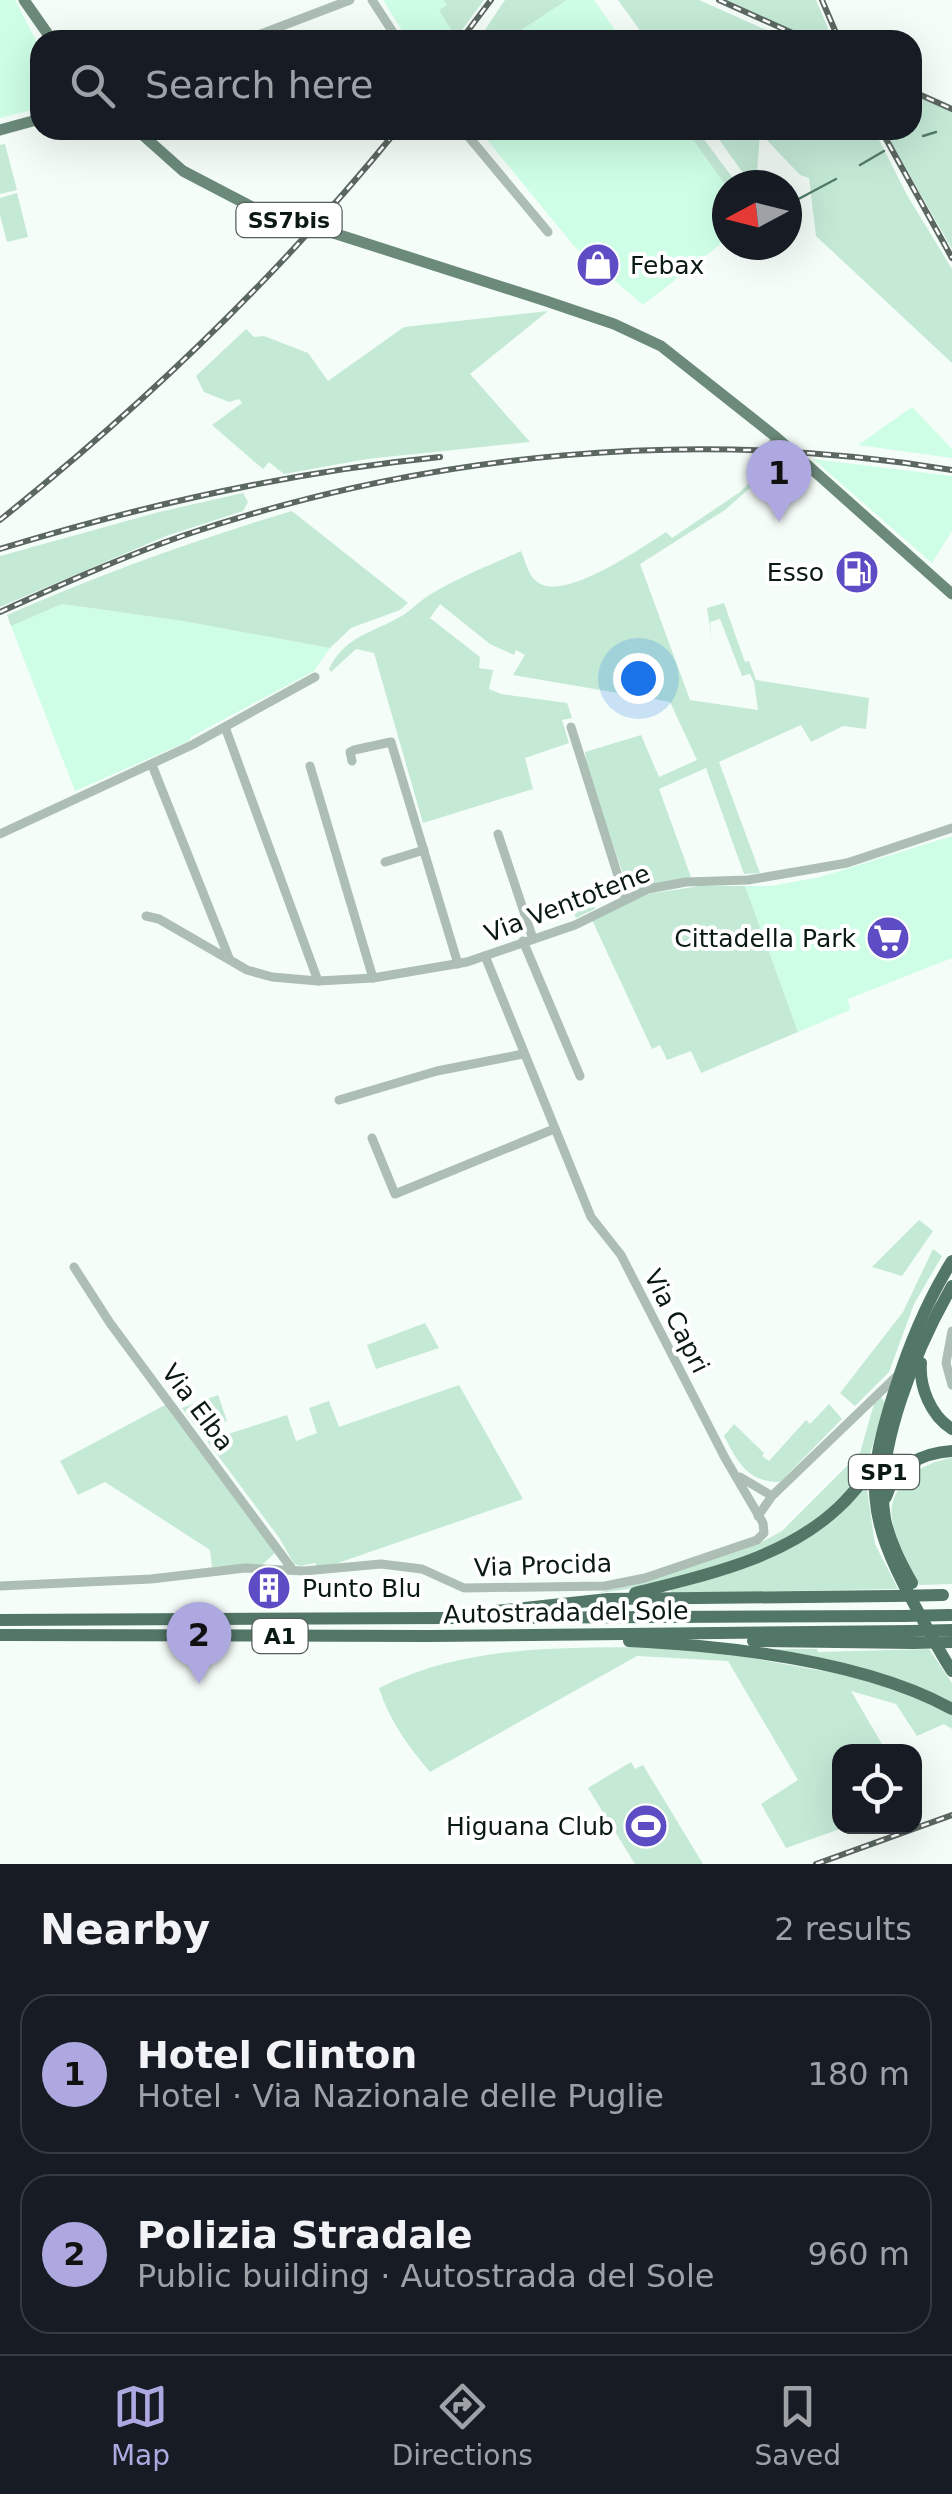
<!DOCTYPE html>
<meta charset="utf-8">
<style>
:root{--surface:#171b24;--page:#242831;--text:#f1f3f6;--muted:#9ea1a6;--line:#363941;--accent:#aea8e0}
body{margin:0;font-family:"DejaVu Sans",sans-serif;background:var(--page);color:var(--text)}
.controls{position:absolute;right:30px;bottom:30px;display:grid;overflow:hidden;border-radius:20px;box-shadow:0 10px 40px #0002}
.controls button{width:90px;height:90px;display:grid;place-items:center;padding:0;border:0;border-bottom:2px solid var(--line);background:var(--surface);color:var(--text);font:50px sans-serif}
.compass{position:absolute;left:712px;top:170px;width:90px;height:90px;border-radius:50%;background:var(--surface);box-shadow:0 10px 40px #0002;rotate:263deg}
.you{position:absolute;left:638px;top:678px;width:35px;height:35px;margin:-25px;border:8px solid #fff;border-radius:50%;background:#1a73e8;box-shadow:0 0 0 15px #1a73e833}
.badge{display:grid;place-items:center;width:65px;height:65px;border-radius:50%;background:var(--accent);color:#111;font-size:32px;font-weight:700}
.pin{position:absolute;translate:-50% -82px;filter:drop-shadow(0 2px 5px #0008)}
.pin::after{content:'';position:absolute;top:52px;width:35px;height:30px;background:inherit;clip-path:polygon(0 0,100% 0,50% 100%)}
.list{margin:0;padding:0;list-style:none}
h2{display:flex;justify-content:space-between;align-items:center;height:130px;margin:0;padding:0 40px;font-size:42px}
h2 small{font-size:32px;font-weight:400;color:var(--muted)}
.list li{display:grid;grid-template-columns:65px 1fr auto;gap:30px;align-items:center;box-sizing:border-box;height:160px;margin:0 20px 20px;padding:0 20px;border:2px solid var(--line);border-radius:30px}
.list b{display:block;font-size:38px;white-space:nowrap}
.list p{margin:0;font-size:32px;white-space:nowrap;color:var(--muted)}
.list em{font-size:32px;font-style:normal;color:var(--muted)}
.icon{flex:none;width:55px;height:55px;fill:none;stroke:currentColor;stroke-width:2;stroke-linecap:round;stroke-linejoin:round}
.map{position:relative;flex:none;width:952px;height:1864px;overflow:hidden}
.search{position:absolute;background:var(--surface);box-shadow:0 10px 40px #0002;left:30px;right:30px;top:30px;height:110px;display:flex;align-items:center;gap:25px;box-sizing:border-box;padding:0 35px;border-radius:30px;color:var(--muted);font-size:38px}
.sheet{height:490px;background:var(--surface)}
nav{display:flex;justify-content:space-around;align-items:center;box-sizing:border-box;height:140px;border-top:2px solid var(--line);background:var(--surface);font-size:28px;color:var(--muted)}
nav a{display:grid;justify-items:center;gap:5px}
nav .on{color:var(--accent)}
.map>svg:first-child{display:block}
.built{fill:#cefee6}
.green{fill:#c4ead6}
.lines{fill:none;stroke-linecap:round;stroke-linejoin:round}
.stream{stroke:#527e69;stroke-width:2.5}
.minor{stroke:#adbeb5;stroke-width:9}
.major{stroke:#6b8a7a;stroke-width:11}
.highway{stroke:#537766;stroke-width:12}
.rail-casing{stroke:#5b6761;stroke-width:6}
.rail{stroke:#fff;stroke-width:2.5;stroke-dasharray:8;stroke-linecap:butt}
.highway-bridge{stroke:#537766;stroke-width:12}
.labels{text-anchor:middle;stroke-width:8;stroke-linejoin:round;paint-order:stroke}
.shield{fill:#fff;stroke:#545e5a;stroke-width:2.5}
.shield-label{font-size:22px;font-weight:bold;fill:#0b1913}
.poi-label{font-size:25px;fill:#0b1913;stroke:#fff;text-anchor:end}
.street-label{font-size:25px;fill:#0b1913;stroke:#fff}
</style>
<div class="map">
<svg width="952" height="1864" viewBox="0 0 952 1864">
<rect width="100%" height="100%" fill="#f5fdf9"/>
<g class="built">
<polygon points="0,0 15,0 40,48 40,108 0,118"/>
<polygon points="383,0 443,0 447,5 440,11 456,38 408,40"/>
<polygon points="567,0 594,0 622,40 506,40"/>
<polygon points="479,130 686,130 727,187 727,239 643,305 574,246"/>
<polygon points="912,407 952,449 952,458 858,445"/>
<polygon points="813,459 952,476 952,531 932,563"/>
<polygon points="62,604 183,621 330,648 314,671 191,737 189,741 75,791 11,626"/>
<polygon points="952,836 952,958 848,999 850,1010 798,1032 745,886 771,886 820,877"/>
</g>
<g class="green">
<polygon points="443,0 484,0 456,38 439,10 447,5"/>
<polygon points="505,0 567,0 506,40 478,40"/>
<polygon points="618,0 699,0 789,40 647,40"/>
<polygon points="724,0 816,0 833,40 812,40"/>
<polygon points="912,94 952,112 952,249 884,130 912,130"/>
<polygon points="686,130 697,130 738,185 727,187"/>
<polygon points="712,130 874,130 907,195 952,269 952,363 816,236 809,178 800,175 760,133 756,185 752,185"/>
<polygon points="5,144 17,190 0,194 0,145"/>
<polygon points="17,193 28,237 7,242 0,215 0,198"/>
<polygon points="548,311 470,374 530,442 367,459 284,474 269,462 263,469 212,425 242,403 239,399 229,402 204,392 196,376 246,329 254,337 264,336 308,353 328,381 404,327"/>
<path d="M755,477l5,2 -35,31 -85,54 50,136 68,10 -4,-28 -4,-8 -8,2 -22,-57 -10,3 2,19 -5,-33 17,-5 21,59 4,-1 7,19 113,18 -3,31 -23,-3 -32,16 -10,-17 -82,37 41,111 -16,1 -38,-106 -47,21 32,88 -62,14 -41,-118 -3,-21 56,-17 18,42 38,-17 -27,-58 -157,-27 12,-20 -9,-5 -2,5 -24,-11 -50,-40 -10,14 50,39 -1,11 14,2 -4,19 12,5 66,9 5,15 -10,2 7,23 -44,15 8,31 -110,34 -49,-170 -18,-4 -25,23 -2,-3c15,-31 39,-35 67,-50 12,-5 21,-16 32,-23 28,-18 62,-31 93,-45 4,9 7,23 14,29 25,26 107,-33 131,-48l6,6 68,-46z"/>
<polygon points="243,493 248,502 243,511 166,536 0,607 0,556 159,512"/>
<path d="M292,511l116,92 -8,7 -49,18 -21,20 -147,-27 -121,-17 -51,22 -4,-11c94,-41 187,-75 285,-104z"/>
<polygon points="700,886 745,886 798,1032 701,1073 691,1051 667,1060 660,1045 652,1049 592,920 647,894"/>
<polygon points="589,890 595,909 576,918 566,895"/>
<polygon points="919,1220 933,1231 902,1276 872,1267"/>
<polygon points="933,1249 942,1256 914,1304 889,1372 855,1406 840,1393 903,1312"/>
<polygon points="425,1323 439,1348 376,1369 367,1345"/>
<polygon points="459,1385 523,1499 338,1563 317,1567 315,1563 301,1566 294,1564 280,1539 207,1441 287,1415 296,1441 317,1433 309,1408 329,1401 339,1427"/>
<polygon points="218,1395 227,1421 199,1430 182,1408"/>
<path d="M880,1396l5,6c-7,18 -13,53 -21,67 -48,81 -180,114 -267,124l48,-11 115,-39 22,-12 78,-78 15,-53z"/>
<path d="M829,1404l13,15 -62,63c-33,0 -42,-20 -56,-46l10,-12 30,29 -2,3 7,5 37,-41 4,4z"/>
<polygon points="165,1405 275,1553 263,1564 212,1567 210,1550 105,1482 78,1495 60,1461"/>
<path d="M952,1458v126l-33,1c-9,-20 -23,-43 -27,-66 -5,-34 30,-57 60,-61z"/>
<polygon points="866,1483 875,1544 898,1589 671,1593 670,1587 775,1552"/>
<path d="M643,1647l81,6 116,21 59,15 53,25v15l-8,-5 -27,12 -21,-32 -45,-13 35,60 -46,1v74l6,1 -60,21 -25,-44 37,-24 -70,-119 -91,-5 -207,116c-22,-26 -41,-52 -51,-84 84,-42 172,-40 264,-41z"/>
<polygon points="765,1649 817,1649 818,1652 929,1649 952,1683 952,1703"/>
<polygon points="631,1762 635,1769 643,1765 703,1864 635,1864 588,1788"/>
</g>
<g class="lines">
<g class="stream">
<polyline points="923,136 936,132"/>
<polyline points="860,165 884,151"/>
<polyline points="791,203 836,179"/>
</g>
<g class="minor">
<polyline points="372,0 398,40"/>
<polyline points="245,40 350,0"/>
<polyline points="463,130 548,232"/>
<polyline points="764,460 776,437"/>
<polyline points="225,727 318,981"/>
<polyline points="571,727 625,898"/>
<polyline points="352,761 350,752 354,750 391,742 458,964"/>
<polyline points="152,765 229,958"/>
<polyline points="310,766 373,978"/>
<polyline points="0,834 192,745 315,677"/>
<polyline points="498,834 533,939"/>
<polyline points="385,862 424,850"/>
<polyline points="146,916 159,919 247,970 272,977 318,981 373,978 467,962 575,925 648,889 686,882 748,880 847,863 952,828"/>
<polyline points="523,941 580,1076"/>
<polyline points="339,1100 437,1071 523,1054"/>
<polyline points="372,1138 395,1194 554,1129"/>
<polyline points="74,1267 110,1323 292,1569"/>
<polyline points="952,1331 946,1363 952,1385"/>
<polyline points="740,1477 772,1496"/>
<polyline points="758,1516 772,1496 900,1373"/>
<polyline points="0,1586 151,1579 245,1568 304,1571 381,1564 422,1569 464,1588 605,1586 645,1578 757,1540 764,1533 763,1523 725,1458 621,1255 591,1217 485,956"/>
</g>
<g class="major">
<polyline points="24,0 52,40"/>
<polyline points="0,130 40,119"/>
<polyline points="137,130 183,171 252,207 546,301 614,324 661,346 776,437 952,594"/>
</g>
<g class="highway">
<path d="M952,1261c-25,40 -42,81 -56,125 -31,95 -30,130 18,218 13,23 24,46 38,67"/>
<path d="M921,1363c-2,24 10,53 31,66"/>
<path d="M886,1497c9,-31 36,-44 66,-46"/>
<path d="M912,1583c-11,-20 -22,-41 -27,-64 -12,-69 33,-174 67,-233"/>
<path d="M635,1593c71,-18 149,-34 204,-86 13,-12 24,-27 36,-41"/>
<polyline points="496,1611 608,1599 893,1596"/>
<polyline points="0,1620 903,1616"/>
<polyline points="0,1635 429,1636 911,1631"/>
<path d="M629,1641c99,5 236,20 323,68"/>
<polyline points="753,1641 913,1643"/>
</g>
<defs>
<g id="rail">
<polyline points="719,0 808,40"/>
<polyline points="822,0 839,40"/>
<polyline points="461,40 491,0"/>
<polyline points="912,91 952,109"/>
<polyline points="881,130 952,258"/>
<path d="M0,520c145,-116 280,-246 397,-390"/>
<path d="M0,549c143,-44 291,-77 440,-92"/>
<path d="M0,612c60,-27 120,-54 182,-76 246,-84 514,-109 770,-66"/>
<polyline points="816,1864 952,1815"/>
</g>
</defs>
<use href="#rail" class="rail-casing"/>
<use href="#rail" class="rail"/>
<g class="highway-bridge">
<polyline points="893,1596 943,1595"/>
<polyline points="903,1616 950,1615"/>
<polyline points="911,1631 952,1630"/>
<polyline points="913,1643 952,1642"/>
</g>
</g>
<defs>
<symbol id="shop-disc" viewBox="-11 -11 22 22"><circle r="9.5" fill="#5c4dc5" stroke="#fff"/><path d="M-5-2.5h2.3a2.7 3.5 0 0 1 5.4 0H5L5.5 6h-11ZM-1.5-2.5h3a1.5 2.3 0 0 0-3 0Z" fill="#fff"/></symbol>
<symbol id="fuel-disc" viewBox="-11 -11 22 22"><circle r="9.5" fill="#5c4dc5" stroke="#fff"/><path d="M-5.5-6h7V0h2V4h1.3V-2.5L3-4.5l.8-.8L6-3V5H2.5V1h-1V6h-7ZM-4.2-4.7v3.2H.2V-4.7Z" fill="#fff"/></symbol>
<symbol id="supermarket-disc" viewBox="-11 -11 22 22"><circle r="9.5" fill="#5c4dc5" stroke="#fff"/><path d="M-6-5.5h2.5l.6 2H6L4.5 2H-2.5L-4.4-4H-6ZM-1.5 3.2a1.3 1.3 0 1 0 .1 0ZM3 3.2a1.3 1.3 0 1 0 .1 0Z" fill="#fff"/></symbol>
<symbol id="building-disc" viewBox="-11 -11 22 22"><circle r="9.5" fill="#5c4dc5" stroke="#fff"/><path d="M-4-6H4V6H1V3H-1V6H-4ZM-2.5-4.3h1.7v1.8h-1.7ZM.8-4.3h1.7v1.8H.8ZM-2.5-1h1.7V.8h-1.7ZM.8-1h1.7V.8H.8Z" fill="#fff"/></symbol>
<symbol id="stadium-disc" viewBox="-11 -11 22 22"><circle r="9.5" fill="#5c4dc5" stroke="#fff"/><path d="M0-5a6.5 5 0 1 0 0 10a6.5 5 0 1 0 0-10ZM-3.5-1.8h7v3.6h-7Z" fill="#fff"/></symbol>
</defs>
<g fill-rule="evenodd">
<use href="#shop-disc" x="573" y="240" width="50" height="50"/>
<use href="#fuel-disc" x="832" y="547" width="50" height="50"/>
<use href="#supermarket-disc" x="863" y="913" width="50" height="50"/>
<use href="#building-disc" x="244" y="1563" width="50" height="50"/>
<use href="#stadium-disc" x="621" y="1801" width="50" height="50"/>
</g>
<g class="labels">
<g class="shield">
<rect x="236.5" y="203" width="105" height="34" rx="8"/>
<rect x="849" y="1455" width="70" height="34" rx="8"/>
<rect x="252.5" y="1619" width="55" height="34" rx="8"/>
</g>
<g class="shield-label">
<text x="289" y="228">SS7bis</text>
<text x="884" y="1480">SP1</text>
<text x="280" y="1644">A1</text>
</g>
<g class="poi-label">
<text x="630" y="274" text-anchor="start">Febax</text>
<text x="824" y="581">Esso</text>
<text x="856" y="947">Cittadella Park</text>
<text x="302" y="1597" text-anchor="start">Punto Blu</text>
<text x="614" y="1835">Higuana Club</text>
</g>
<g class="street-label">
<text transform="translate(567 903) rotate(-21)" y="9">Via Ventotene</text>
<text transform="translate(677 1321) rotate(63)" y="9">Via Capri</text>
<text transform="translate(198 1407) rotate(53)" y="9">Via Elba</text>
<text transform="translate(543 1565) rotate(-2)" y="9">Via Procida</text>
<text transform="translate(566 1612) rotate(-1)" y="9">Autostrada del Sole</text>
</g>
</g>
</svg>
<div class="controls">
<button><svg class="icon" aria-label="locate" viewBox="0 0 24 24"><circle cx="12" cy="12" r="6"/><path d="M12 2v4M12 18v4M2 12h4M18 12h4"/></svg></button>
</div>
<svg class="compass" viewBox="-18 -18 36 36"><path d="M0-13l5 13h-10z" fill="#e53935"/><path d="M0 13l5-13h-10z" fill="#9ea1a6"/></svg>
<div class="you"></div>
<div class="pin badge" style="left:779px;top:522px">1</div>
<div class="pin badge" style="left:199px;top:1684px">2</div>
<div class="search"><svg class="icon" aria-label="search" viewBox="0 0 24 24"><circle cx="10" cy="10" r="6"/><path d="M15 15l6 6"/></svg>Search here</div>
</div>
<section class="sheet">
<h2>Nearby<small>2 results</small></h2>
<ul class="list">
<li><span class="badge">1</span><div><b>Hotel Clinton</b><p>Hotel · Via Nazionale delle Puglie</p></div><em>180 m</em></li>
<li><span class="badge">2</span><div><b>Polizia Stradale</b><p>Public building · Autostrada del Sole</p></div><em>960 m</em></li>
</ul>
</section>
<nav>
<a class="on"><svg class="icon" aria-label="map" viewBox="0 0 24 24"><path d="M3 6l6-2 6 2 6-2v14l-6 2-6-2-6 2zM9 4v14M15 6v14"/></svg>Map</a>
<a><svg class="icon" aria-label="directions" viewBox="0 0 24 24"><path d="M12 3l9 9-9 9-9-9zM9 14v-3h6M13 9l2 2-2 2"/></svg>Directions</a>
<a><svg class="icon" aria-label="saved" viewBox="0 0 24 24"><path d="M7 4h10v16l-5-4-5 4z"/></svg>Saved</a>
</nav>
